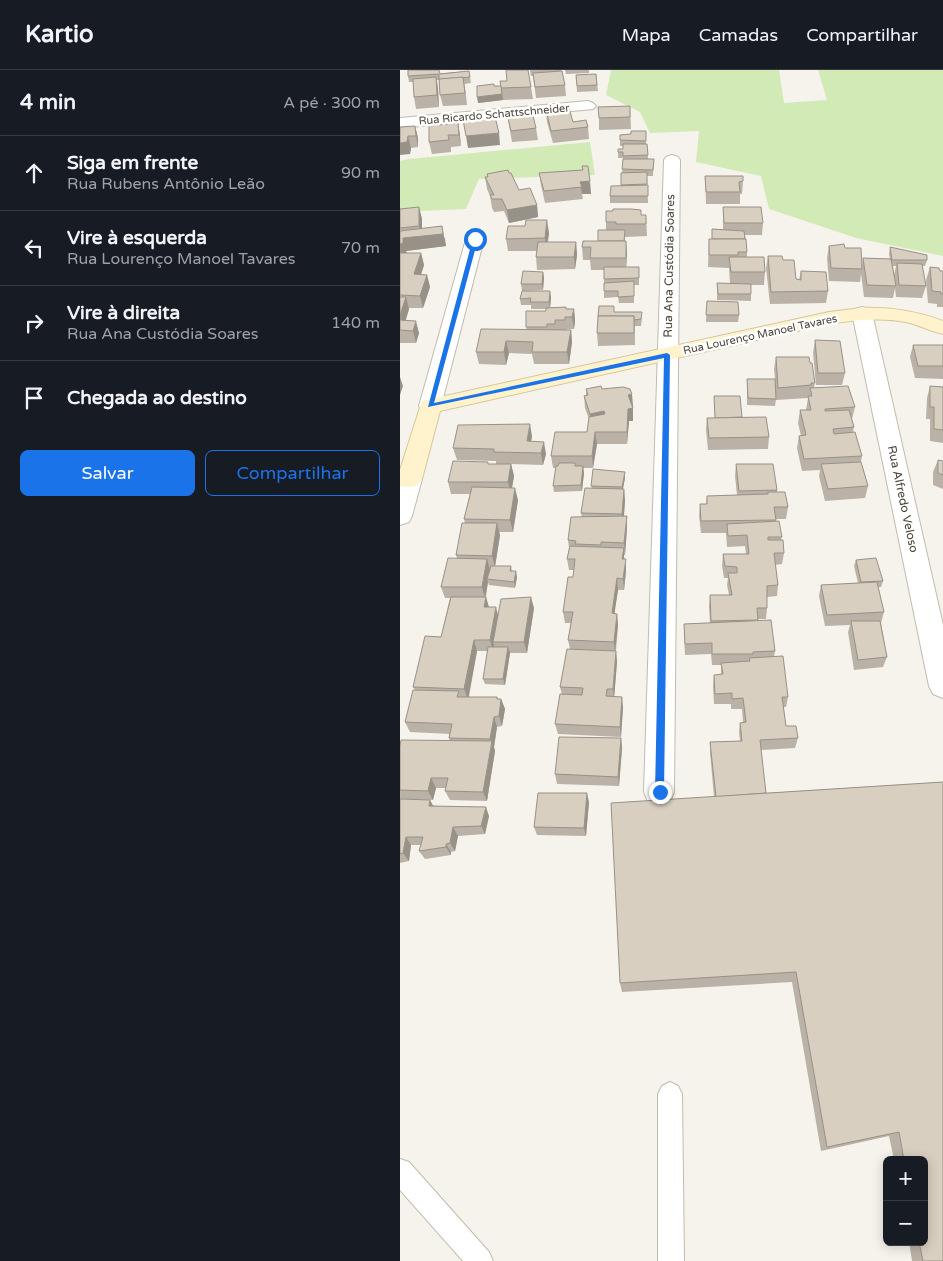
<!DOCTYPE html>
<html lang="pt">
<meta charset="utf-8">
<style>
:root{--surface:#171b24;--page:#20242c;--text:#f1f3f6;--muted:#9ea1a6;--line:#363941;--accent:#1a73e8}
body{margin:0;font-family:"Varela Round",sans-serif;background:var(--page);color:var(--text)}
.controls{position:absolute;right:15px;bottom:15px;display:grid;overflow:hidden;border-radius:8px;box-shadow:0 2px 12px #0003}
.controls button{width:45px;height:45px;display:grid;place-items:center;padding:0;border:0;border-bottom:1px solid var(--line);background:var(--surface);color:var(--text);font:25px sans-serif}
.stop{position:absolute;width:15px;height:15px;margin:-11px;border:4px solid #1a73e8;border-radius:50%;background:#fff}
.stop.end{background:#1a73e8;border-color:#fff;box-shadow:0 1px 5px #0008}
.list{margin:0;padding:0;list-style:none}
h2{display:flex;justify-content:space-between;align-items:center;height:65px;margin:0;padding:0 20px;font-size:21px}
h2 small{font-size:16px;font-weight:400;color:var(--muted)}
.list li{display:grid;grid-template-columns:32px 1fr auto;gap:15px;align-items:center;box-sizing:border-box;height:75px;padding:0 20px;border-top:1px solid var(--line)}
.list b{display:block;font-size:19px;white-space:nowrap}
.list p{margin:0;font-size:16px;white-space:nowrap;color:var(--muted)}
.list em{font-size:16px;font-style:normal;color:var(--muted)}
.actions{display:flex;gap:10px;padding:15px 20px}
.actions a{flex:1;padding:11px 0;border:1px solid var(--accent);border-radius:8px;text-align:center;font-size:18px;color:var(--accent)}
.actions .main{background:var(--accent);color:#fff}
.icon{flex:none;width:28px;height:28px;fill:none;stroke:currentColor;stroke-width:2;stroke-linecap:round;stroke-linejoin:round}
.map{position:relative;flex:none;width:543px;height:1191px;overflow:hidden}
header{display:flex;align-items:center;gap:30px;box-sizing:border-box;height:70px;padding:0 25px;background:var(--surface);border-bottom:1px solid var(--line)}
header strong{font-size:24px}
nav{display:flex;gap:28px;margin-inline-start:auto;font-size:18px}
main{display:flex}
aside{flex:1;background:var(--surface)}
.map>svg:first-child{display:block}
.green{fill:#d2eab5}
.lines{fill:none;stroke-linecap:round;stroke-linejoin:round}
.lane-casing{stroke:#c2bbae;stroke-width:2}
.street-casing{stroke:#c2bbae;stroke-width:2}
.secondary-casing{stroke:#d6c79b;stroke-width:2}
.lane{fill:#fff;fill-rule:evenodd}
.street{fill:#fff;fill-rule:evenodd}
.secondary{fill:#fff3cd;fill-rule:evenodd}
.wall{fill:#bab2a6;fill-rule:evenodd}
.shaded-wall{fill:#979187}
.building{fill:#d8cfc1;stroke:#979187}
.route{fill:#1a73e8}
.labels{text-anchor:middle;stroke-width:5;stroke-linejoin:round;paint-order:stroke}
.far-street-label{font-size:11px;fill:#4b4439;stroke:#fff}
.street-label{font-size:12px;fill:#4b4439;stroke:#fff}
</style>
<header>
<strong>Kartio</strong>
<nav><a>Mapa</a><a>Camadas</a><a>Compartilhar</a></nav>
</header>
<main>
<aside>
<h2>4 min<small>A pé · 300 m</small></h2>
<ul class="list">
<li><svg class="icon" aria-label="ahead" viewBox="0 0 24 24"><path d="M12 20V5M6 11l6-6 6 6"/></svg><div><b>Siga em frente</b><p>Rua Rubens Antônio Leão</p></div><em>90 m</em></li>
<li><svg class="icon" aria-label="left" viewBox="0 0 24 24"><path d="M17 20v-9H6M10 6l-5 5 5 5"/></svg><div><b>Vire à esquerda</b><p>Rua Lourenço Manoel Tavares</p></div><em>70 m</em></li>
<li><svg class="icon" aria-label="right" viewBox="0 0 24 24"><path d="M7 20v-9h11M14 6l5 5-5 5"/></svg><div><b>Vire à direita</b><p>Rua Ana Custódia Soares</p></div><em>140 m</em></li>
<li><svg class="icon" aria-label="arrive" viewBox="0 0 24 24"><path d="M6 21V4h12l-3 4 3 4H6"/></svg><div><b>Chegada ao destino</b></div></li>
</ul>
<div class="actions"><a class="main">Salvar</a><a>Compartilhar</a></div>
</aside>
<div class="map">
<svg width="543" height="1191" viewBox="0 0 543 1191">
<rect width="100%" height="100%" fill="#f6f3ec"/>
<g class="green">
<polygon points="211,0 379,0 384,33 427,30 418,0 543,0 543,186 456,168 369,139 361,106 296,92 299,61 250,63 240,42 206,25"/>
<polygon points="190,72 195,105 79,109 66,139 0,142 0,91 9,89"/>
</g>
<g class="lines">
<defs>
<g id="lane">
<polygon points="270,1012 278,1016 282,1024 284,1191 258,1191 258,1024 262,1016"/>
<polygon points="0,1089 9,1092 89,1182 93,1191 63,1191 0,1120"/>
</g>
<g id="street">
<polygon points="188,31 193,33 196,36 193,39 0,58 0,48"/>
<polygon points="272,85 278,87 280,90 274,722 270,732 259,736 248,732 244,722 264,90 266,87"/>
<polygon points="75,164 81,165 84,169 41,336 38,341 30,343 22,341 19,336 66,169 69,165"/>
<polygon points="462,237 469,239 472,243 543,555 543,628 533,624 529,616 452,243 455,239"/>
<polygon points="10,401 18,403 22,409 12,446 9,452 0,455 0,406 2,403"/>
</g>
<path id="secondary" d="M461,238c29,-1 55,3 82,13v13c-13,-3 -24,-9 -37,-12 -25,-5 -51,-2 -77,2l-389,87 -18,68 -4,6 -8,2 -10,-1v-16l22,-69 407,-89z"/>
</defs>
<use href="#lane" class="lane-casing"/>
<use href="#street" class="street-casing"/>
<use href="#secondary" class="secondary-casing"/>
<use href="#lane" class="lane"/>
<use href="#street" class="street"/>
<use href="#secondary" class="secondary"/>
</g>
<g class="wall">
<polygon points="130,0 161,0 165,15 166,26 136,28 133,6 131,6"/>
<polygon points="165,0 189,0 189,3 166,4"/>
<polygon points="69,1 71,13 64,14 67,35 43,36 40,25 39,10 37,10 38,19 39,37 16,39 14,27 14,12 9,12 8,6"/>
<polygon points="196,4 198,21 177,22 176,5"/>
<polygon points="94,16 131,17 133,29 103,30 78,33"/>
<polygon points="230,36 231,59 199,60 199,48"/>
<polygon points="146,40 188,57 189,69 153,73 147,52"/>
<polygon points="107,44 136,58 138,70 112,72"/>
<polygon points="58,53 61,76 51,77 51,82 32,84 29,72"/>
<polygon points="15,56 18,68 18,77 11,78 10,84 0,57"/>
<polygon points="246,61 246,74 247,74 248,89 254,89 253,106 247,106 248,133 210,133 210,126 221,116 221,103 222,103 223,88 218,88 218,79 223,79 223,76 220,76 220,65 231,64"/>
<polygon points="182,96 191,124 182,124 183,129 145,133 141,115 139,103 182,100"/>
<polygon points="87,104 119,120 137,135 138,147 109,153 104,141 94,142 92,138 90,126 87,119 85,107 87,107"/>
<polygon points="305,106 343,111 342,124 340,124 340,134 306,134"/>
<polygon points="19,137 22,149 22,158 45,168 46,176 6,181 7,183 21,183 24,195 21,204 27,205 30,217 23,238 9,238 9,239 6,250 19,263 16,273 0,273 0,139"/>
<polygon points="323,137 363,153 362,165 345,165 347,182 347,187 365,202 364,215 351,215 351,231 317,230 317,213 330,214 329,198 308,197 309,169 312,169 312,159 323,160"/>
<polygon points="241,145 246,145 247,166 225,167 225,171 227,183 226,197 239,197 239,215 234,215 234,233 219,233 218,227 204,228 204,200 191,200 190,190 183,190 182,177 198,171 206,160 206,152"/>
<polygon points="149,163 148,172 176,172 177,185 175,199 137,200 136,187 137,181 108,181 106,169"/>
<path d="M429,176l16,2 17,17 1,-7 27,1 -1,-5 1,-7 37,13 -2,6h-3l4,20 -4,12 -26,-1 -1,-9 -2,10 -29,-1 -3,-23 -1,8 -31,-1 -2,-23zM493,196h3l-2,9z"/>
<polygon points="368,186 383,190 396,209 399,210 401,201 428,221 426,233 370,234 366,198"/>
<polygon points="530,197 540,201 543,201 543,237 537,237 537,234 528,233 526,210"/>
<polygon points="143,202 144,208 143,220 124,221 151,227 150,238 174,239 175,251 174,259 167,259 167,260 171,260 172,272 169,294 134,294 132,284 109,283 106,295 79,294 76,282 127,260 126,257 146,241 146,239 131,239 131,235 121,235 120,229 122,221 121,214"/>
<polygon points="307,231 339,245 338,252 306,252"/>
<polygon points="214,242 242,248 241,256 235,256 235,275 198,276 197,263"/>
<polygon points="415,270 445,303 442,315 416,315 413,283"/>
<polygon points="513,275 543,275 543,309 515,308 510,287"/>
<polygon points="376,287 415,313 414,318 455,337 452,349 454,357 453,362 462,386 461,392 468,416 465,428 425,431 419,406 420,400 402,401 397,378 399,366 401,366 398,353 400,340 406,340 408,328 376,330 375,312 376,329 375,336 347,335 347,309 375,309 374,299"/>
<polygon points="530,316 543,317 543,373 530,371 530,349 526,349 527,328"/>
<polygon points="186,319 202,319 233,336 232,336 233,351 229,351 227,374 197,374 193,398 183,398 184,403 182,421 154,422 153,416 156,398 153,398 151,386 187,362 189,349 185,338 184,326 186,325"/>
<polygon points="314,326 369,367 368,379 308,380 306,360 307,348 315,348"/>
<polygon points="132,366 131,371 146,384 143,395 111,394 114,406 112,418 118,430 113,462 99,462 100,465 95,496 111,496 112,501 117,507 115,518 89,515 88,512 86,527 89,537 98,545 134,538 127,583 110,583 105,615 85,614 83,609 88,581 77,581 69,627 97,627 98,629 101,629 105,639 102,656 97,657 94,677 95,681 87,731 50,730 45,721 46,718 36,718 33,730 0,729 0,676 50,671 49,668 50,664 10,662 5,652 15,620 13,617 41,567 50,528 45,528 41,517 57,488 56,485 65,453 64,449 70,424 51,424 48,412 89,394 96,394 96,391 57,390 53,378"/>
<polygon points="538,390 543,391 543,419 533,415 533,402"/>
<polygon points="336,394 377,420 377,422 388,437 386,449 376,449 376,452 382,467 381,470 384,483 382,494 375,495 378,515 377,526 367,527 367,538 366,549 358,549 358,551 375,581 374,587 388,627 386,637 383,637 386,656 398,668 395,678 361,680 366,723 543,712 543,1191 512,1191 509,1172 524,1172 524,1090 494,1090 489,1066 421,1081 392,912 222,922 220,913 314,727 310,682 310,672 340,671 339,662 340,653 343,652 342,639 331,639 331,634 314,634 313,616 314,605 321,605 321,595 312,595 311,584 285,585 284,565 284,554 310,553 309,536 310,525 329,525 327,515 328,508 324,508 322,496 323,484 346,484 345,476 327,477 326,463 301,463 299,446 300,434 306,434 307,426 337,425 335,406"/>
<polygon points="225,408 223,419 224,419 225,431 224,446 227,446 227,458 225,485 224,485 226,501 224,520 218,520 214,543 217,544 218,555 216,581 217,592 214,626 223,637 221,667 158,664 155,654 162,624 160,617 170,579 168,570 171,553 165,553 163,542 173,507 174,500 169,500 167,489 169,478 168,470 182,447 181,443 192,418 191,416"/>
<polygon points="456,490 483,511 481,517 478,517 484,542 481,553 487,587 483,597 454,600 448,562 450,555 425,556 419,526 421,515 458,513 454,496"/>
<polygon points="221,668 222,678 219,716 157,714 155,704"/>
<polygon points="0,729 89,746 85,764 58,766 55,781 51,782 51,785 25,789 19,781 21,775 11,775 9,791 0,793"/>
<polygon points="189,732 186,766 137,765 134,757"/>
</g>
<g class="shaded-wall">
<polygon points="36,7 38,19 39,37 37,25"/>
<polygon points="63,7 65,19 67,35 65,23"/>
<polygon points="102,24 103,30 78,33 77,27"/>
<polygon points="58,53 60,65 61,76 59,65"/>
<polygon points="15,56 18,68 18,77 16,66"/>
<polygon points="99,63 100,75 68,78 66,66"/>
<polygon points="8,66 11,78 10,84 0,85 0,73"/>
<polygon points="190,111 191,124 182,124 180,112"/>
<polygon points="137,135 138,147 109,153 107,140"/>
<polygon points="19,137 22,149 22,166 42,156 46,176 6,181 7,185 0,186 0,174 3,168 22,166 19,156"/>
<polygon points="147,150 149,163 146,180 145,168"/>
<polygon points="226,171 227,183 226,200"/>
<polygon points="176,172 177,185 175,199 174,187"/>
<polygon points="21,183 24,195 17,217 14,204"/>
<polygon points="143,202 144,208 143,220 142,214"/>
<polygon points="27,205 30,217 23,238 20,226"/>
<polygon points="150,221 151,227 150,239 149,232"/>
<polygon points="6,227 9,239 2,261 0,253 0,245"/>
<polygon points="174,239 175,251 174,259 172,247"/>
<polygon points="16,251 19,263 16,273 13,261"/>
<polygon points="171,260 172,272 169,294 167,282"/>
<polygon points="106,271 109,283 106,295 104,282"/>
<polygon points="0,307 3,316 0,325"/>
<polygon points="232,324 233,336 229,337 228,325"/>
<polygon points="233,338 233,351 229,351 227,374 227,362 228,339"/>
<polygon points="204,341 205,353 191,356 190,344"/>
<polygon points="130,354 132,366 129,383 127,371"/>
<polygon points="195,362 197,374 193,398 192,386"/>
<polygon points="144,372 146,384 143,395 141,383"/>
<polygon points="111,394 114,406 111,424 108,412"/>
<polygon points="183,396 184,403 182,421 181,415"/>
<polygon points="225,402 225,408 222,423 222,417"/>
<polygon points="115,418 118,430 113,462 110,450"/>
<polygon points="224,419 225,431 223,456 222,444"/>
<polygon points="227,446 227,458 225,485 224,473"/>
<polygon points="97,453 100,465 95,497 92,486"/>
<polygon points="224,478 224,490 222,489"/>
<polygon points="87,489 90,500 87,509 88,512 85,528 82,517"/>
<polygon points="226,489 226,501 224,520 223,509"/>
<polygon points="116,501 117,507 115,518 114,512"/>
<polygon points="217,508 218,520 213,554 212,543"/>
<polygon points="86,527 89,538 84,537"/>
<polygon points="131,527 134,538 127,583 124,572"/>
<polygon points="96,537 99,549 93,572 94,575 93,581 90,570"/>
<polygon points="217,544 218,555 215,582 214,572"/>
<polygon points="74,570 77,581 68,629 64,619"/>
<polygon points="108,577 110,583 105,615 103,609"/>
<polygon points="216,581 217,592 214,630 213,619"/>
<polygon points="97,627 100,637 101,629 105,639 102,656 99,646 97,629"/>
<polygon points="222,627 223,637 221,667 220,657"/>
<polygon points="94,647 97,657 94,677 95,681 87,731 83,722 92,674 90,669"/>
<polygon points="221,668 222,678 219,716 218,707"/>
<polygon points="31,708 36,718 33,730 28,721"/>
<polygon points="187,723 189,732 186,766 184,758"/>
<polygon points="30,730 35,739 29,736"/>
<polygon points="86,737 89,746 85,764 81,756"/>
<polygon points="53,757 58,766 55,781 50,773"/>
<polygon points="6,767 11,775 9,791 3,783"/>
<polygon points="46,774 51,782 51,785 46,777"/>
</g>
<g class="building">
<polygon points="8,0 39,0 40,4 69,1 70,7 39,10 39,4 8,6"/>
<polygon points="106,0 128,0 131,17 101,18 100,11 107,11"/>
<polygon points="162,1 165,15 135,17 133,3"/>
<polygon points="196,4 197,15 177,16 176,5"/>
<polygon points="36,7 37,25 14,27 13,9"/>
<polygon points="63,7 65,23 40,25 39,9"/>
<polygon points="94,14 94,16 101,16 102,24 77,27 77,16"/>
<polygon points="230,36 230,47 199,48 198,37"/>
<polygon points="169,38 173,52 186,50 188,57 151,61 146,40"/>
<polygon points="132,42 136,58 111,61 107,44"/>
<polygon points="95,47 99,63 66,66 63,50"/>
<polygon points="58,53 59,65 48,65 49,70 29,72 29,56"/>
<polygon points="15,56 16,66 8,66 7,72 0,73 0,57"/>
<polygon points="231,61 246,61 246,71 220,70 220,65 231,64"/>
<polygon points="223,74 247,74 248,85 223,86 223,82 218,82 218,79 223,79"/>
<polygon points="223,89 254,89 253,100 222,99"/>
<polygon points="182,96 188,96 190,111 180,112 182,117 144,121 139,103 183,100"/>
<polygon points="108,100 109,103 111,103 119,120 130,118 137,135 107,140 102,129 92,129 90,125 94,125 85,107 88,107 87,104"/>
<polygon points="247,102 247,114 221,115 221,103"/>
<polygon points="305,106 343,106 343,111 339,112 340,122 306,122"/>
<polygon points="248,115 248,126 210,126 211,116"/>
<polygon points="19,137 19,156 0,158 0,139"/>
<polygon points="323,137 361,137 363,153 324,153"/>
<polygon points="213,139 231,139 241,140 241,145 246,145 246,154 216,154 216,152 206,152 206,141 213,141"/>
<polygon points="126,150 147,150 145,168 106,169 108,156 125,156"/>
<polygon points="42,156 43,164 3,168 3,173 0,174 0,161"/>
<polygon points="312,159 344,161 345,169 312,169"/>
<polygon points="198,160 225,160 224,171 198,171"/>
<polygon points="309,169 346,169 347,182 338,182 338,185 309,185"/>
<polygon points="183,171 226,171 226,188 190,188 191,177 182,177"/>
<polygon points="138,172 176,172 174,187 136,187"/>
<polygon points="444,174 445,178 461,178 462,199 431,198 429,176"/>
<polygon points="490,177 527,185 527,190 492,190"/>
<polygon points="0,183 21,183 14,204 27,205 20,226 0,225"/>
<polygon points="368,186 382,186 383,190 394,190 396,209 401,210 401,201 426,202 428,221 371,222"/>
<polygon points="329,187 364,187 365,202 331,202"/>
<polygon points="463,188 491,189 496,216 467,215"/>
<polygon points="497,193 522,194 526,216 499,215"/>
<polygon points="204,197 239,197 239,208 204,209"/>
<polygon points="530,197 539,198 540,201 543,201 543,224 541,224 541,222 532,221"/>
<polygon points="123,201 143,202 142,214 121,214"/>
<polygon points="234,211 234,226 218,227 218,221 204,221 204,213"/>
<polygon points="317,213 351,214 351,224 318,224"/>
<polygon points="122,221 150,221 149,232 130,232 131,228 120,229"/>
<polygon points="0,227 6,227 0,245"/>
<polygon points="307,231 338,232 339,245 306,245"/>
<polygon points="199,236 214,236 214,242 242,242 241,249 234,250 234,246 198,246"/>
<polygon points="166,237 166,239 174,239 172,247 165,247 165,250 155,250 155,254 147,254 147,257 126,257 126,241 146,241 146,238"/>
<polygon points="198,246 234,246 234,263 197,263"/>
<polygon points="0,250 16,251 13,261 0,260"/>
<polygon points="81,259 171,260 167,282 132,282 133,272 106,271 104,282 76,282"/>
<polygon points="415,270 440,271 445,303 418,303"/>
<polygon points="513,275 543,275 543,296 518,296"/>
<polygon points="376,287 409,287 410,293 412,293 415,313 411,313 411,315 378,318"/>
<polygon points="347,309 375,309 376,329 348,328"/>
<polygon points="201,316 202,319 223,317 230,319 232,324 228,325 233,338 228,339 227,362 195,362 192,386 151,386 155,362 187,362 189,347 205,344 204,341 190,344 184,326 188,325 186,319"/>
<polygon points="448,316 455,337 425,339 425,341 449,340 454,357 433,359 434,364 455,362 462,386 404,389 399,366 406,365 400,340 411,340 408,326 412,326 410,318"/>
<polygon points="530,316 543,317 543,360 534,359 534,337 530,337"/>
<polygon points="314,326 340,326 342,347 315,348"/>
<polygon points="366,347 369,367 309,368 307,348"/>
<polygon points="130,354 127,371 144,372 141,383 94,382 94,379 53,378 58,355"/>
<polygon points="538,390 543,391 543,405 538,403"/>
<polygon points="53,391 88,392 88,394 111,394 108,412 48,412"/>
<polygon points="461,392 468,416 428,419 421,394"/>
<polygon points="159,393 175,393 175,396 183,396 181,415 153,416 156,396 158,396"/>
<polygon points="336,394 373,394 377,420 339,421"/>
<polygon points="193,399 225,402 222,417 191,416"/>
<polygon points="72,417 115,418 110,450 64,449"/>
<polygon points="185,418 224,419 222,444 181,443"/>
<polygon points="368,422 385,422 388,437 374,437 376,450 301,451 300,434 307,434 307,426 368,424"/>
<polygon points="227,446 224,473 201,472 201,475 175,474 176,471 168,470 171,447"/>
<polygon points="379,451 382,467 368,467 368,470 383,470 384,483 374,483 378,515 367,516 367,538 357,538 358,550 311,551 310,525 332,525 328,503 337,503 337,497 325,496 323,484 349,484 347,465 328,466 327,454"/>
<polygon points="62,453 97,453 92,486 56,485"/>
<polygon points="170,476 224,478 222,489 226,489 223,509 217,508 212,543 217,544 214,572 168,570 173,542 163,542 168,507 173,507 175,489 167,489"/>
<polygon points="48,488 87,489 82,517 41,517"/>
<polygon points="476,488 483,511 461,512 456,490"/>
<polygon points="91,496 111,496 110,501 116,501 114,512 87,509"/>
<polygon points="477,512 484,542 427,545 421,515"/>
<polygon points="51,527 86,527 84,537 96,537 90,570 74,570 64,619 13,617 25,566 41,567"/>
<polygon points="131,527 124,572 93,572 101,529"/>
<polygon points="371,550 375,581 353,582 353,584 312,584 312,573 285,574 284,554"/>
<polygon points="451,551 480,551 487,587 458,590"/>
<polygon points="88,577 108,577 103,609 83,609"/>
<polygon points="167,579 216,581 213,619 207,619 206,626 222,627 220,657 155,654 160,624 182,625 183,618 160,617"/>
<polygon points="383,586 388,627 382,627 386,656 396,656 398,668 360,670 366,723 316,727 310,672 342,671 340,653 346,652 343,628 332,629 332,623 315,624 314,605 323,604 321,593 350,591 349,588"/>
<polygon points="13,620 59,621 57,627 97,627 97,629 101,629 99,646 94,647 90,669 49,668 52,654 5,652"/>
<polygon points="159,667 221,668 218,707 155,704"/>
<polygon points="1,670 92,671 83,722 45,721 48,708 31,708 28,721 0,720 0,676"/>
<polygon points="543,712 543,1191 523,1191 519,1172 524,1172 524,1090 504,1090 499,1062 427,1077 396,902 220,913 211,733"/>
<polygon points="138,723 187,723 184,758 134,757"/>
<polygon points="0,729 30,730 29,736 86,737 81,756 53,757 50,773 46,774 46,777 19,781 23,767 6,767 3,783 0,784"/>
</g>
<polygon class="route" points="73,168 78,169 34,333 267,283 270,285 264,722 260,726 255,722 264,288 28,337"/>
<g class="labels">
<g class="far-street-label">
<text transform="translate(94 44) rotate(-5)" y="4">Rua Ricardo Schattschneider</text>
<text transform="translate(360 264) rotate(-12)" y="4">Rua Lourenço Manoel Tavares</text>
</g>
<g class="street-label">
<text transform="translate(269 196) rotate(-89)" y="4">Rua Ana Custódia Soares</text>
<text transform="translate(503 429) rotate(78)" y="4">Rua Alfredo Veloso</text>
</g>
</g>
</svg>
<div class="controls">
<button>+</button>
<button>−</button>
</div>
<div class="stop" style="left:75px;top:169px"></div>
<div class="stop end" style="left:260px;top:722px"></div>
</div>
</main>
